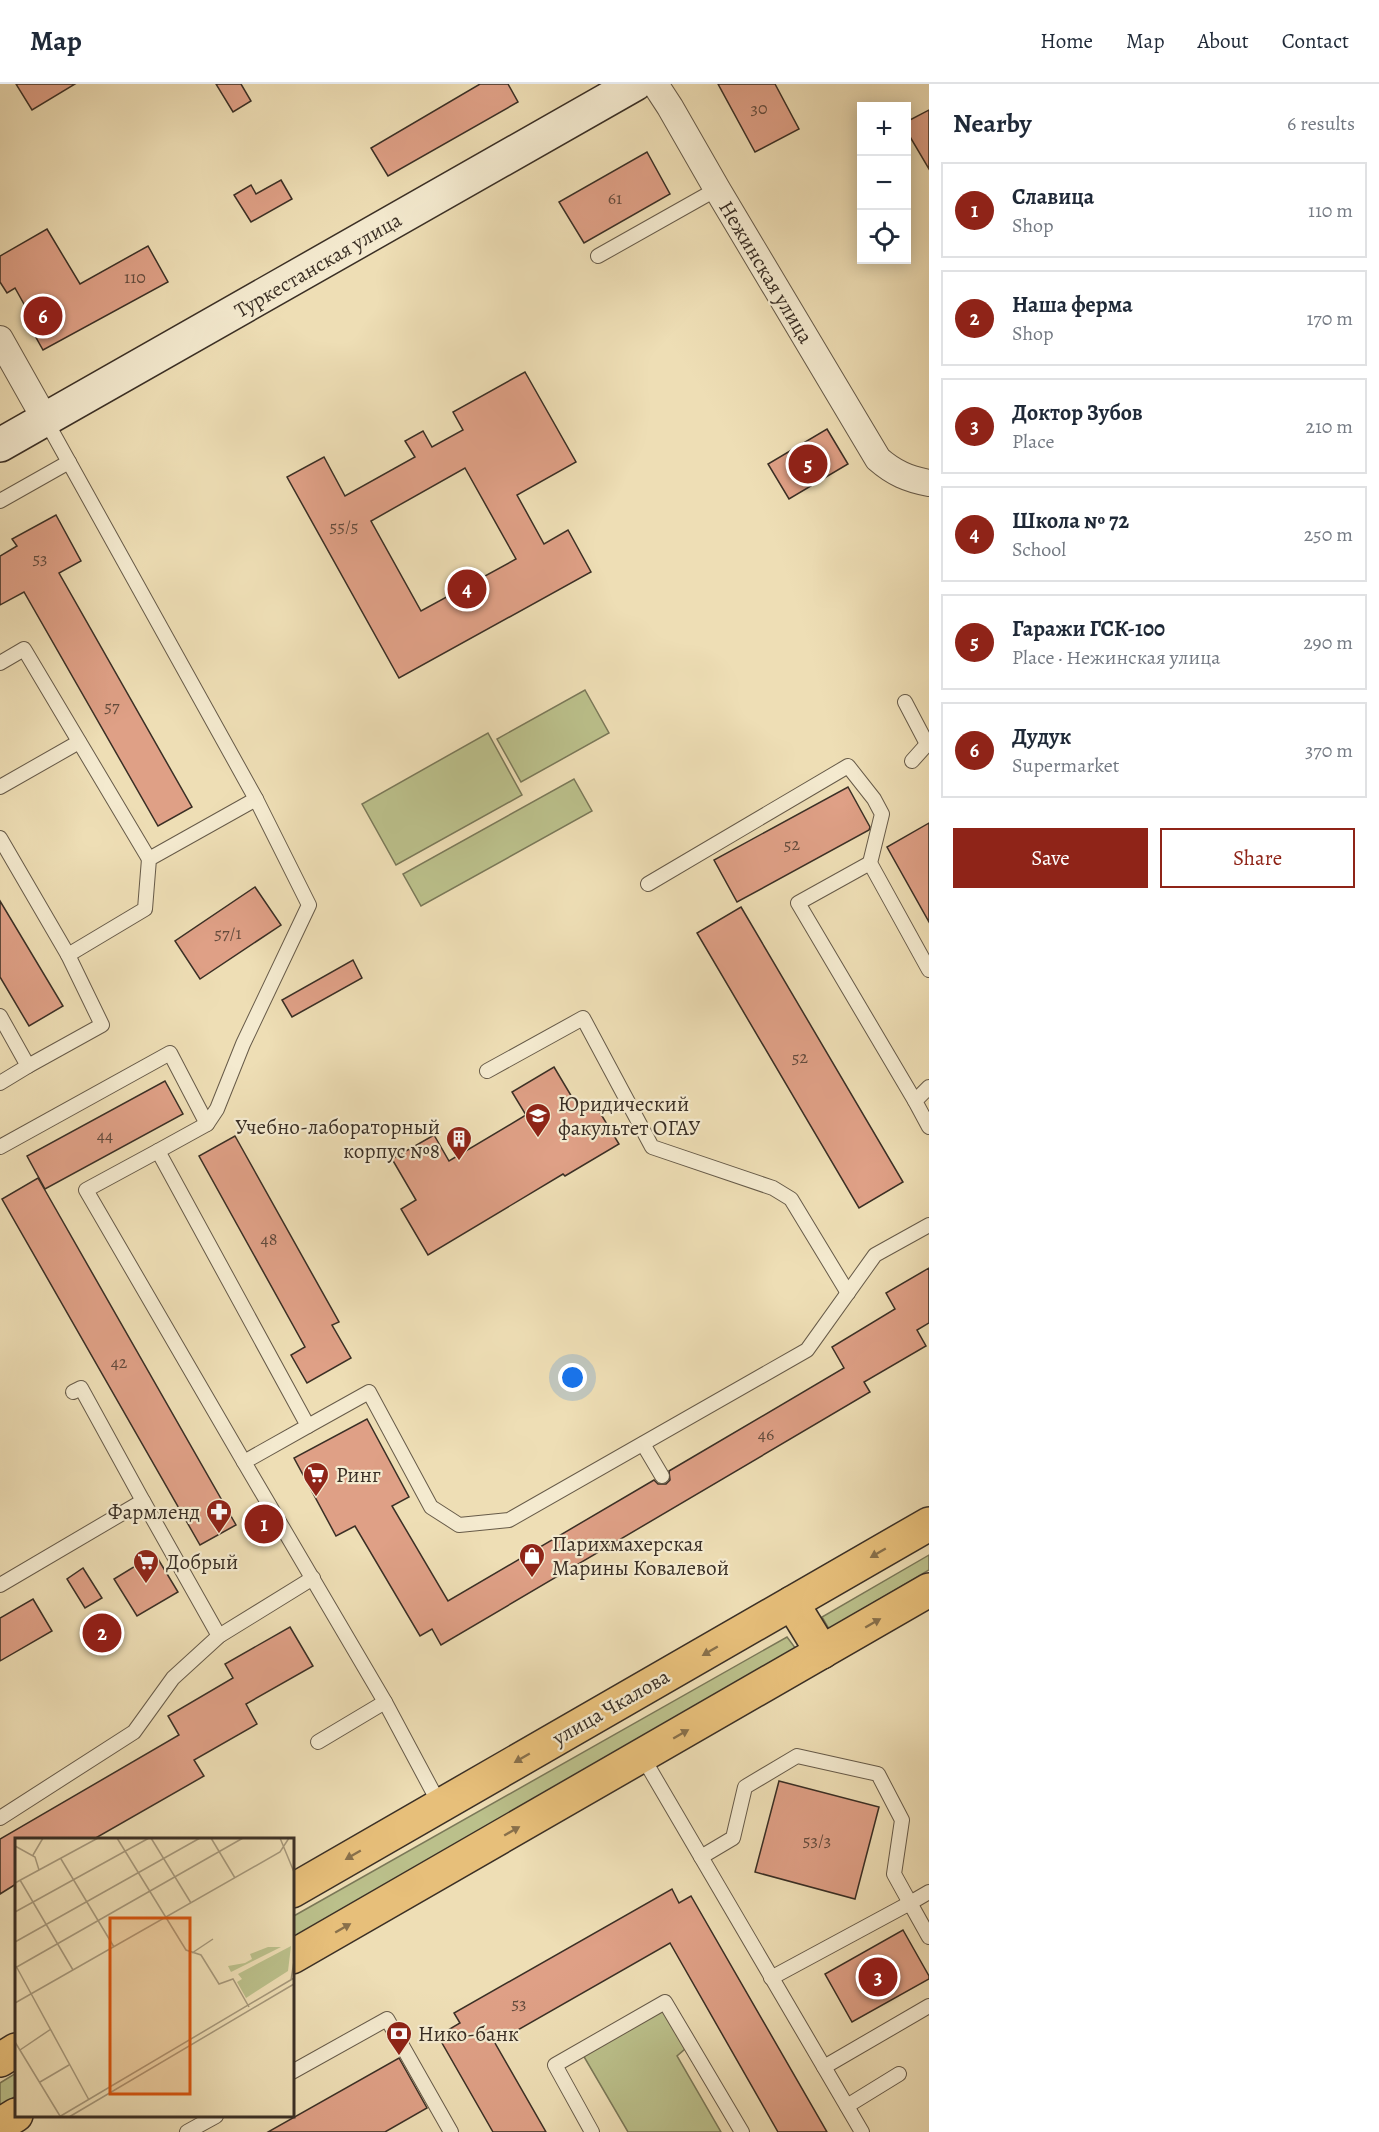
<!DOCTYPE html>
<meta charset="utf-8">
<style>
:root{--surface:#fff;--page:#f6f6f7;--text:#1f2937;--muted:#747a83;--line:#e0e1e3;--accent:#8f2418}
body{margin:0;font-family:Alegreya,serif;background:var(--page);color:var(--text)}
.controls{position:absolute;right:18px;top:18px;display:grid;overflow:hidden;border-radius:0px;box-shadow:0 3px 15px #0003}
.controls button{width:54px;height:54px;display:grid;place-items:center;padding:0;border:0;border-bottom:2px solid var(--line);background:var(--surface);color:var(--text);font:30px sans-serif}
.you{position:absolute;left:573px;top:1294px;width:21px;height:21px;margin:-15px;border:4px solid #fff;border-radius:50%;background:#1a73e8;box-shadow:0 0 0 9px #1a73e833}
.badge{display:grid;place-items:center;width:39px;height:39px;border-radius:50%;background:var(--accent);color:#fff;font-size:20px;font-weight:700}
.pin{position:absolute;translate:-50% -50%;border:3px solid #fff;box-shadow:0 2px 6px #0006}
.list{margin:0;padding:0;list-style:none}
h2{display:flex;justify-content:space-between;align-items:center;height:78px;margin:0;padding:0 24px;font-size:26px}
h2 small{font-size:20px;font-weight:400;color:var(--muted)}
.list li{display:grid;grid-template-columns:39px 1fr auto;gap:18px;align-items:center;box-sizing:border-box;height:96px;margin:0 12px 12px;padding:0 12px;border:2px solid var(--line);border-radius:0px}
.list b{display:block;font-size:22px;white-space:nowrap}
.list p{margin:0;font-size:20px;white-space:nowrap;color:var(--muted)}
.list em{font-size:20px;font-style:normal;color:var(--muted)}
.actions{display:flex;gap:12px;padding:18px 24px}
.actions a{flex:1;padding:14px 0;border:2px solid var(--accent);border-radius:0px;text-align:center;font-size:21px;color:var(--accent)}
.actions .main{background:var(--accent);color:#fff}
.icon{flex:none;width:33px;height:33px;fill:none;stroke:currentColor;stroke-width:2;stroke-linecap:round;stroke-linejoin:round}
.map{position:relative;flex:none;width:929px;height:2048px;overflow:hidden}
header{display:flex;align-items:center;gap:36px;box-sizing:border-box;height:84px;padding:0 30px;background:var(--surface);border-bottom:2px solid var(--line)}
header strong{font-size:28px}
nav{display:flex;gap:33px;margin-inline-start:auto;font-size:21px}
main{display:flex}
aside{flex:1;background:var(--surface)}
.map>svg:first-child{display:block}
.green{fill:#bbc08b;stroke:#7a7858;stroke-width:1.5}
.building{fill:#dfa086;stroke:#3a2f25;stroke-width:1.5;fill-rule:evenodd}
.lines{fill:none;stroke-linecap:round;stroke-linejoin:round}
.lane-casing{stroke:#675b49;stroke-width:16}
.street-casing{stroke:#675b49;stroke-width:28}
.secondary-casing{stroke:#3a2f25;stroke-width:36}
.primary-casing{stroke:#3a2f25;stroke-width:36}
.lane{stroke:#f4eacf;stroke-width:14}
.street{stroke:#f4eacf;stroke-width:26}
.secondary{stroke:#f4eacf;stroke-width:33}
.primary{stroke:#e7bf7a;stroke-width:33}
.oneway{fill:#88704b}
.labels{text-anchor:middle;stroke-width:4.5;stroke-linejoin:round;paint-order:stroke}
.number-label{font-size:18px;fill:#634b3d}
.street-label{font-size:21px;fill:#3a2f25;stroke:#f4eacf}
.poi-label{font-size:21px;fill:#3a2f25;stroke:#f4eacf;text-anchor:start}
.inset-road{fill:none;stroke:#a6987b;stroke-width:1.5}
.view{fill:#d7550e;fill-opacity:0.15;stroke:#d7550e;stroke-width:3}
.inset-edge{fill:none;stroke:#3a2f25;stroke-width:3}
</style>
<header>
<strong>Map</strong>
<nav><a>Home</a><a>Map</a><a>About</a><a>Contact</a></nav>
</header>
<main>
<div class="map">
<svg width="929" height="2048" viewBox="0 0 929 2048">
<rect width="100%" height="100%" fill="#eedeb5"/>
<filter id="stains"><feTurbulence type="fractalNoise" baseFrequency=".00333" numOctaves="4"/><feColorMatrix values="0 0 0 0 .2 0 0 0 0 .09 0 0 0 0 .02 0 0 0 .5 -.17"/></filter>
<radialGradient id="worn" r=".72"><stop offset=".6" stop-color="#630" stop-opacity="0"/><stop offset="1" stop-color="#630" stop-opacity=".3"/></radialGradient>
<g class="green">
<polygon points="585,606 609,649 521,698 497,655"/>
<polygon points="488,649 522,711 396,781 362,720"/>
<polygon points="574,695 592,727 421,822 403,790"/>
<polygon points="929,1471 929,1486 829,1545 822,1533"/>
<polygon points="787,1553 796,1565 293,1854 292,1833"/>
<polygon points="663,1926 685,1965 677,1972 721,2048 628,2048 583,1971"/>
<polygon points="16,1989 16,2012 0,2022 0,1999"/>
</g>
<g class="building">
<polygon points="16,0 75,0 32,26"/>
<polygon points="216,0 241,0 251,17 233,28"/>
<polygon points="480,0 508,0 518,18 388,92 371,64"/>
<polygon points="718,0 775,0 799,45 755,68"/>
<polygon points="929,26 929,85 906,46 906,38"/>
<polygon points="647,68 670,110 584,159 559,118"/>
<polygon points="281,96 292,115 251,138 234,111 251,101 256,110"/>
<polygon points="47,145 80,200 148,162 168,198 43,266 29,241 34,238 15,204 7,209 0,198 0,172"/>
<path d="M525,288l51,90 -59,33 27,49 24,-14 23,42 -192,106 -112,-201 37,-20 21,39 70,-39 -10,-16 18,-10 9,16 31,-17 -10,-18zM465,384l51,91 -95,52 -50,-90z"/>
<polygon points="827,345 848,380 789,415 768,380"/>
<polygon points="56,431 81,477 59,489 192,723 158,742 24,508 0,521 0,472 17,462 12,455"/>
<polygon points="848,703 870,743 869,746 737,818 714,776"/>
<polygon points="929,739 929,838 887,763"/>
<polygon points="255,803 281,841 200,895 175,857"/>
<polygon points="0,817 63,922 29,942 0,893"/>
<polygon points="741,823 903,1098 859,1124 697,849"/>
<polygon points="353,876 362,894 292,933 282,916"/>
<polygon points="554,983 579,1025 593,1017 619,1060 565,1092 563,1090 428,1171 401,1125 416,1116 392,1075 434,1051 449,1077 526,1031 512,1008"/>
<polygon points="165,997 183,1030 45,1105 27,1072"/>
<polygon points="235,1052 339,1238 332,1241 351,1274 307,1299 291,1271 305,1263 199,1072"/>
<polygon points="38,1094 236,1441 200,1461 2,1115"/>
<polygon points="929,1184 929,1239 917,1246 926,1262 864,1298 870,1308 441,1561 432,1545 420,1552 355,1442 336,1452 294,1374 367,1335 409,1413 392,1422 448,1517 654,1396 658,1400 666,1400 670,1396 669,1387 844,1284 832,1263 895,1225 886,1209"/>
<polygon points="155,1470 178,1508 137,1532 114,1495"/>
<polygon points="83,1484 102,1514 85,1524 67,1495"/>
<polygon points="33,1515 52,1547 0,1577 0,1534"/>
<polygon points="290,1543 313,1582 246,1620 257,1640 194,1676 204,1692 94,1755 16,1755 16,1800 0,1810 0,1755 179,1651 168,1632 233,1594 225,1580"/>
<polygon points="779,1697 879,1723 855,1815 755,1788"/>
<polygon points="672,1805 679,1819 691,1812 827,2048 778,2048 670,1859 495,1959 546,2048 493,2048 438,1952 460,1939 454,1929"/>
<polygon points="903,1846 929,1892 929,1895 852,1938 825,1890"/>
<polygon points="399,1974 427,2024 385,2048 268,2048"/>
</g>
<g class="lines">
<defs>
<g id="lane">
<polyline points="598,172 717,105"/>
<polyline points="45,335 256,715 309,821 243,960 217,1025 207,1040 158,1067 308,1342 244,1378 385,1618 440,1721"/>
<polyline points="0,417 69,378"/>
<polyline points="0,579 24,565 149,775"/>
<polyline points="905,618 927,660"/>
<polyline points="912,677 929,658"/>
<polyline points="0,703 79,658"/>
<polyline points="0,754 68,871 145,825 149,775 256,715"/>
<polyline points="870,779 798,819 915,1017"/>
<polyline points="648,800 848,682 874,715 882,730 870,779 929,886"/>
<polyline points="0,932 28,982 102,941 68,871"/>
<polyline points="487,987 583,934 652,1063 773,1104 791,1115 848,1209"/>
<polyline points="0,999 28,982"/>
<polyline points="929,1003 915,1017 929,1043"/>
<polyline points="0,1063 170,969 207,1040"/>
<polyline points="158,1067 86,1106 244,1378"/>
<polyline points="73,1308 81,1304 143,1417"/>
<polyline points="308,1342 369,1308 431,1423 459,1441 509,1436 807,1266 875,1171 929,1141"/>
<polyline points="643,1360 662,1392"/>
<polyline points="0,1501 143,1417 219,1552"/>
<polyline points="318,1658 385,1618"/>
<polyline points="642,1672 824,1983 929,1922"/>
<polyline points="0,1734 134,1648 173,1594 219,1552 313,1494"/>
<polyline points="701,1773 733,1754 745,1703 797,1672 878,1690 902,1736 894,1790 910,1819 929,1808"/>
<polyline points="771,1894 910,1819 929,1853"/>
<polyline points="824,1983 862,2048"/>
<polyline points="292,1988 387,1935 451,2048"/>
<polyline points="847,2022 899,1990"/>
<polyline points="187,2048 216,2032"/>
<polyline points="592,2048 555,1981 665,1918 742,2048"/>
</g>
<g id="street">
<path d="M655,0l15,23 47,82 161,270c16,14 30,20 51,24"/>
<polyline points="0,255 45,335"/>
</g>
<polyline id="secondary" points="0,361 635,0"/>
<g id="primary">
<polyline points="792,1519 822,1568"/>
<polyline points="292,1807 929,1440"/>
<polyline points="292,1873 929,1506"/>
<polyline points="0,1976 16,1966"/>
<polyline points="0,2041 16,2031"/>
</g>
</defs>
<use href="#lane" class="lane-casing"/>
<use href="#street" class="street-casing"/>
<use href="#secondary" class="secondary-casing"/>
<use href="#primary" class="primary-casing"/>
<use href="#lane" class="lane"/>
<use href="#street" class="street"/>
<use href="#secondary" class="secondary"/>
<use href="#primary" class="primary"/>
</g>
<defs><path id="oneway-solid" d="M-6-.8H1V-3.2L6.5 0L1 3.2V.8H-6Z" transform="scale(1.5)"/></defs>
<g class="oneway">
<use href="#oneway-solid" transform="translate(878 1469) rotate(150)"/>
<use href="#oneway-solid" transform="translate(873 1539) rotate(-30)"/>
<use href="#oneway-solid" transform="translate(710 1567) rotate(150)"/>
<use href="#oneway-solid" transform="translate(681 1650) rotate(-30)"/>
<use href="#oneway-solid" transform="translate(522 1674) rotate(150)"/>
<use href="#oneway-solid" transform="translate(512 1747) rotate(-30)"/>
<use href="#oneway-solid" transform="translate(353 1771) rotate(150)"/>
<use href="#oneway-solid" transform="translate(343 1844) rotate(-30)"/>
</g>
<defs>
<symbol id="university-pin" viewBox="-11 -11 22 30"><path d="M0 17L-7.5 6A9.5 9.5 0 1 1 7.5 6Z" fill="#8f2418" stroke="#f4eacf"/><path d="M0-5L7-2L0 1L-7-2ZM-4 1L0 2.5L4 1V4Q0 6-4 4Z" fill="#fff"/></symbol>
<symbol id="building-pin" viewBox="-11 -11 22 30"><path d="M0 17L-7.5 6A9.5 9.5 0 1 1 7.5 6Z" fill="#8f2418" stroke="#f4eacf"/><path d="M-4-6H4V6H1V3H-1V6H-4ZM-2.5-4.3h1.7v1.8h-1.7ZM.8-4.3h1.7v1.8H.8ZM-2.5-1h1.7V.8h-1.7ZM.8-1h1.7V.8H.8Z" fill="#fff"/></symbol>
<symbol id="supermarket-pin" viewBox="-11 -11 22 30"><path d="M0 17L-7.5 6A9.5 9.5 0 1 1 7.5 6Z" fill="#8f2418" stroke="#f4eacf"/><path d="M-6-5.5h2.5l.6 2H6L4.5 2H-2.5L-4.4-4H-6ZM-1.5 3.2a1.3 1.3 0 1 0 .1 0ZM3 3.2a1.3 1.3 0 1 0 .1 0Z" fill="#fff"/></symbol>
<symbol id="pharmacy-pin" viewBox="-11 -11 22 30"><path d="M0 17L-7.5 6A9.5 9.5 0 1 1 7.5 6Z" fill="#8f2418" stroke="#f4eacf"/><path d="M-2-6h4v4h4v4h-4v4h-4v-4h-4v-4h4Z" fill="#fff"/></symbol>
<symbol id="shop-pin" viewBox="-11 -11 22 30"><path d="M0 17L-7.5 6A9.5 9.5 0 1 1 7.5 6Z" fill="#8f2418" stroke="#f4eacf"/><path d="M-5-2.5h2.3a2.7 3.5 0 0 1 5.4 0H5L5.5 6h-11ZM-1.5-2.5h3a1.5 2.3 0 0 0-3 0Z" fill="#fff"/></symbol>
<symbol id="bank-pin" viewBox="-11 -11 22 30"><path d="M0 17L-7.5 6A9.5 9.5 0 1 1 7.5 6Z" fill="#8f2418" stroke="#f4eacf"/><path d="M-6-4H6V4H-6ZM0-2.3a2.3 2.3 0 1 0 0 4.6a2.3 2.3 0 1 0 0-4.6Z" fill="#fff"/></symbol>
</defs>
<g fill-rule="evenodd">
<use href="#university-pin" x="523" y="1017" width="30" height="40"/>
<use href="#building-pin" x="444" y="1040" width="30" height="40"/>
<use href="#supermarket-pin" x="301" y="1376" width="30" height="40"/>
<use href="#pharmacy-pin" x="204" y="1413" width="30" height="40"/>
<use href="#shop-pin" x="517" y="1457" width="30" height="40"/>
<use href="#supermarket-pin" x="131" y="1463" width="30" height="40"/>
<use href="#bank-pin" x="384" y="1935" width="30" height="40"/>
</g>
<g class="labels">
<g class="number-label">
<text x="759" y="30">30</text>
<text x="615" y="120">61</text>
<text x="135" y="199">110</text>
<text x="344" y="448">55/5</text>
<text x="40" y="480">53</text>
<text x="112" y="628">57</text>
<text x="792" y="766">52</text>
<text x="228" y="855">57/1</text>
<text x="800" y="979">52</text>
<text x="105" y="1057">44</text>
<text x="269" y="1161">48</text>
<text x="119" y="1284">42</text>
<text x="766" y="1356">46</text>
<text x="817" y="1762">53/3</text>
<text x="519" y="1925">53</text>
</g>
<g class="street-label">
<text transform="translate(318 181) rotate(-30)" y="7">Туркестанская улица</text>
<text transform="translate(766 188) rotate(59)" y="7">Нежинская улица</text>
<text transform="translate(611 1623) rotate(-30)" y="7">улица Чкалова</text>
</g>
<g class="poi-label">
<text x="558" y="1027">Юридический<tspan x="558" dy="24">факультет ОГАУ</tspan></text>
<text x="440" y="1050" text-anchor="end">Учебно-лабораторный<tspan x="440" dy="24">корпус №8</tspan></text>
<text x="336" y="1398">Ринг</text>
<text x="200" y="1435" text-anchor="end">Фармленд</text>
<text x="552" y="1467">Парихмахерская<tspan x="552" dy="24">Марины Ковалевой</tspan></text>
<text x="166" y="1485">Добрый</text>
<text x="418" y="1957">Нико-банк</text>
</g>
</g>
<g transform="translate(15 1754)">
<rect width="279" height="279" fill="#eedeb5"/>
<path d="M276,108l-3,25 -42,27 -9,-16 5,-3 -4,-5zM253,109h13l-50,25 -3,-6 17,-3 7,-4 -2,-5z" fill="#bbc08b"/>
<path class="inset-road" d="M102,0l69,112 15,5 18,29 14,-5 16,28M136,0l40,65M196,0l24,40M265,0l14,34M0,8l20,11 4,13M18,17l10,-17M46,21l53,88M5,42l53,90M0,45l83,-45M0,74l134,-74M0,104l185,-104M177,115l21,-14M1,128l73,134M0,130l228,-130M276,142l3,-19M0,165l265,-151 9,-14M0,204l45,74M5,212l31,-21M25,244l29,-17M44,279l235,-139M54,279l225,-133"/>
<path class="view" d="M95,80h80v176h-80z"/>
<rect width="279" height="279" class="inset-edge"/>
</g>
<rect width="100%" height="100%" filter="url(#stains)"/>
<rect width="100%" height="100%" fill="url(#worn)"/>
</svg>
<div class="controls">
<button>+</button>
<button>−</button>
<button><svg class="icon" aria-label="locate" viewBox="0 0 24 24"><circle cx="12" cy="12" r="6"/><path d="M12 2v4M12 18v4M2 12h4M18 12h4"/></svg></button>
</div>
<div class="you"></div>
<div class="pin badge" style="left:264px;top:1440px">1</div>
<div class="pin badge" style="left:102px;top:1549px">2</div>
<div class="pin badge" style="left:878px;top:1893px">3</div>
<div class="pin badge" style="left:467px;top:505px">4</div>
<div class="pin badge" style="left:808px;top:380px">5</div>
<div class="pin badge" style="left:43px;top:232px">6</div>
</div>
<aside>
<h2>Nearby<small>6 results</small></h2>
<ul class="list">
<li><span class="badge">1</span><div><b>Славица</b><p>Shop</p></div><em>110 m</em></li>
<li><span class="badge">2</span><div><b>Наша ферма</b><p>Shop</p></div><em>170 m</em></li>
<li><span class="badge">3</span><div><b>Доктор Зубов</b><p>Place</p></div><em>210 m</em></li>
<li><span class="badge">4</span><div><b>Школа № 72</b><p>School</p></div><em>250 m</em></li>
<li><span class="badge">5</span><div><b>Гаражи ГСК-100</b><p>Place · Нежинская улица</p></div><em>290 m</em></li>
<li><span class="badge">6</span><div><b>Дудук</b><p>Supermarket</p></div><em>370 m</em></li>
</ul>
<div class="actions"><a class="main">Save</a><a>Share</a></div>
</aside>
</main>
